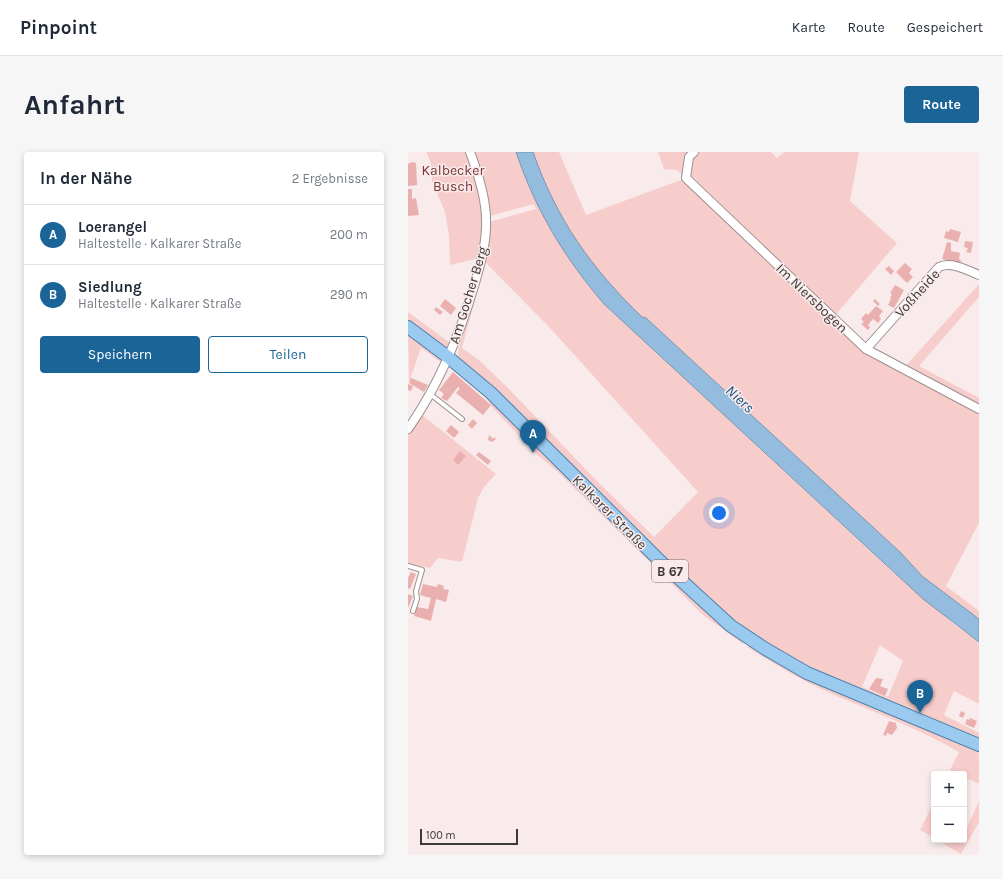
<!DOCTYPE html>
<html lang="de">
<meta charset="utf-8">
<style>
:root{--surface:#fff;--page:#f6f6f7;--text:#1f2937;--muted:#747a83;--line:#e0e1e3;--accent:#1a6497}
body{margin:0;font-family:Karla,sans-serif;background:var(--page);color:var(--text)}
.controls{position:absolute;right:12px;bottom:12px;display:grid;overflow:hidden;border-radius:4px;box-shadow:0 2px 6px #0003}
.controls button{width:36px;height:36px;display:grid;place-items:center;padding:0;border:0;border-bottom:1px solid var(--line);background:var(--surface);color:var(--text);font:20px sans-serif}
.scale{position:absolute;left:12px;bottom:10px;width:98px;box-sizing:border-box;padding-left:4px;border:2px solid #3e3939;border-top:0;font-size:11px;line-height:14px;white-space:nowrap;color:#3e3939;-webkit-text-stroke:3px #f9ebeb;paint-order:stroke}
.you{position:absolute;left:311px;top:361px;width:14px;height:14px;margin:-10px;border:3px solid #fff;border-radius:50%;background:#1a73e8;box-shadow:0 0 0 6px #1a73e833}
.badge{display:grid;place-items:center;width:26px;height:26px;border-radius:50%;background:var(--accent);color:#fff;font-size:13px;font-weight:700}
.pin{position:absolute;translate:-50% -33px;filter:drop-shadow(0 1px 2px #0008)}
.pin::after{content:'';position:absolute;top:21px;width:14px;height:12px;background:inherit;clip-path:polygon(0 0,100% 0,50% 100%)}
.list{margin:0;padding:0;list-style:none}
h2{display:flex;justify-content:space-between;align-items:center;height:52px;margin:0;padding:0 16px;font-size:17px}
h2 small{font-size:13px;font-weight:400;color:var(--muted)}
.list li{display:grid;grid-template-columns:26px 1fr auto;gap:12px;align-items:center;box-sizing:border-box;height:60px;padding:0 16px;border-top:1px solid var(--line)}
.list b{display:block;font-size:15px;white-space:nowrap}
.list p{margin:0;font-size:13px;white-space:nowrap;color:var(--muted)}
.list em{font-size:13px;font-style:normal;color:var(--muted)}
.actions{display:flex;gap:8px;padding:12px 16px}
.actions a{flex:1;padding:9px 0;border:1px solid var(--accent);border-radius:4px;text-align:center;font-size:14px;color:var(--accent)}
.actions .main{background:var(--accent);color:#fff}
.map{position:relative;flex:none;width:571px;height:703px;overflow:hidden;border-radius:4px}
header{display:flex;align-items:center;gap:24px;box-sizing:border-box;height:56px;padding:0 20px;background:var(--surface);border-bottom:1px solid var(--line)}
header strong{font-size:19px}
nav{display:flex;gap:22px;margin-inline-start:auto;font-size:14px}
.intro{display:flex;align-items:center;justify-content:space-between;box-sizing:border-box;height:96px;padding:0 24px}
h1{margin:0;font-size:28px}
.button{padding:10px 18px;border-radius:4px;background:var(--accent);color:#fff;font-size:14px;font-weight:700}
main{display:flex;gap:24px;padding:0 24px}
aside{flex:1;background:var(--surface);border-radius:4px;box-shadow:0 2px 6px #0003}
.map>svg:first-child{display:block}
.green{fill:#f7cdcc;fill-rule:evenodd}
.water{fill:#93bcdf;stroke:#7a95ad}
.building{fill:#e9b0af}
.lines{fill:none;stroke-linecap:round;stroke-linejoin:round}
.lane-casing{stroke:#9c8f8f;stroke-width:6}
.street-casing{stroke:#9c8f8f;stroke-width:10}
.primary-casing{stroke:#4e80a8;stroke-width:14}
.lane{stroke:#fff;stroke-width:4}
.street{stroke:#fff;stroke-width:8}
.primary{stroke:#9acaef;stroke-width:12}
.labels{text-anchor:middle;stroke-width:3;stroke-linejoin:round;paint-order:stroke}
.shield{fill:#f9ebeb;stroke:#766e6e;stroke-width:1}
.shield-label{font-size:13px;font-weight:bold;fill:#3e3939}
.park-label{font-size:14px;fill:#793537;stroke:#f9ebeb}
.street-label{font-size:14px;fill:#3e3939;stroke:#f9ebeb}
.water-label{font-size:15px;font-style:italic;fill:#145480;stroke:#f9ebeb}
</style>
<header>
<strong>Pinpoint</strong>
<nav><a>Karte</a><a>Route</a><a>Gespeichert</a></nav>
</header>
<div class="intro"><h1>Anfahrt</h1><a class="button">Route</a></div>
<main>
<aside>
<h2>In der Nähe<small>2 Ergebnisse</small></h2>
<ul class="list">
<li><span class="badge">A</span><div><b>Loerangel</b><p>Haltestelle · Kalkarer Straße</p></div><em>200 m</em></li>
<li><span class="badge">B</span><div><b>Siedlung</b><p>Haltestelle · Kalkarer Straße</p></div><em>290 m</em></li>
</ul>
<div class="actions"><a class="main">Speichern</a><a>Teilen</a></div>
</aside>
<div class="map">
<svg width="571" height="703" viewBox="0 0 571 703">
<rect width="100%" height="100%" fill="#f9ebeb"/>
<g class="green">
<path d="M18,0h40c12,34 21,70 13,106l-29,7 -1,-30 -4,-23 -13,-31 -1,-18z"/>
<path d="M66,0h42c20,58 48,105 88,152l289,268 62,53 24,17v62l-25,-13 -10,24 35,18v8l-28,-12 -32,-17 -15,-2 -64,-26 -69,-36 -58,-43 -175,-172c-21,-29 -52,-50 -80,-73 1,-34 18,-76 27,-109l4,-5v-24l47,-13 -2,-5 -44,12zM77,110l65,66 148,164 -44,45 -58,-57 -90,-94 -26,-25 -18,-13zM472,493l23,16 -15,36 -26,-10z"/>
<path d="M125,0h26l27,63 100,-37 -9,-8 -13,-1 -6,-17h113l6,6 7,-6h75l-9,49 47,42 -64,75 33,31 37,20 76,-85v13l-60,69 60,32v125l-33,63 33,25v8l-57,-43 -21,-23 -256,-236 -2,2c-52,-51 -86,-99 -110,-167z"/>
<polygon points="0,160 45,193 39,199 0,170"/>
<polygon points="0,180 35,208 34,211 13,196 1,230"/>
<polygon points="60,229 81,244 130,297 146,309 246,409 245,413 153,323 125,299 83,254 80,247"/>
<polygon points="13,262 88,322 76,335 70,346 54,410 30,406 22,416 0,411 0,281"/>
<polygon points="249,417 256,419 335,487 335,492 295,463"/>
<path d="M343,492l228,109v31l-15,-7v-3h-16l11,-22c-44,-26 -92,-42 -138,-63 -26,-12 -50,-27 -74,-42z"/>
<polygon points="571,649 571,670 553,702 529,688 556,688 556,682"/>
<polygon points="526,650 526,665 524,669 526,670 526,686 512,678"/>
</g>
<path class="water" d="M108,0h17c24,68 58,116 110,166l2,-1 256,236 21,23 57,43v23l-56,-43 -319,-295c-40,-47 -68,-93 -88,-152z"/>
<g class="building">
<polygon points="4,10 8,11 9,33 0,34 0,12"/>
<polygon points="0,37 4,37 4,47 8,46 11,63 0,64"/>
<polygon points="542,77 553,80 550,90 536,86 538,79 541,80"/>
<polygon points="557,89 565,90 563,101 558,100 560,96 556,95"/>
<polygon points="539,90 543,91 543,99 552,101 551,107 553,108 552,112 534,107"/>
<polygon points="497,111 504,117 501,121 505,125 499,131 488,120"/>
<polygon points="481,114 486,119 483,123 477,117"/>
<polygon points="487,133 496,138 486,156 480,153 483,147 482,146 484,142 482,141"/>
<polygon points="37,147 48,156 43,163 32,154"/>
<polygon points="467,147 472,152 470,154 465,149"/>
<polygon points="468,154 475,159 471,164 473,167 470,171 465,167 460,173 462,175 460,178 453,172 456,170 453,167 458,161 460,163"/>
<polygon points="28,155 35,160 32,163 26,158"/>
<polygon points="45,220 83,253 75,263 48,241 52,236 50,235 39,249 33,246 36,242 31,238"/>
<polygon points="3,226 20,233 16,240 1,231"/>
<polygon points="0,232 5,234 3,239 0,238"/>
<polygon points="65,267 69,271 64,277 60,273"/>
<polygon points="43,273 51,280 46,286 38,279"/>
<polygon points="81,283 85,287 86,285 88,287 84,290 80,288"/>
<polygon points="52,299 58,304 50,313 45,308"/>
<polygon points="71,300 83,309 80,313 68,303"/>
<polygon points="3,420 8,422 2,437 0,436 0,426"/>
<polygon points="15,432 29,435 30,432 36,434 35,437 41,438 38,450 28,447 23,469 6,464 9,455 20,457 23,446 12,443"/>
<polygon points="0,442 5,444 0,456"/>
<polygon points="468,526 475,527 472,534 480,537 477,544 461,537"/>
<polygon points="553,559 557,561 555,566 551,564"/>
<polygon points="562,566 569,569 566,576 557,572 559,567 561,568"/>
<polygon points="481,569 488,571 489,576 484,583 479,581 478,584 475,583"/>
</g>
<g class="lines">
<defs>
<g id="lane">
<polyline points="22,242 54,267"/>
<polyline points="0,414 14,418 8,439 9,447 5,459"/>
</g>
<g id="street">
<polyline points="286,0 281,5 278,26 458,197 571,257"/>
<path d="M458,197l73,-82c12,-6 28,3 40,8"/>
<path d="M0,277c31,-44 52,-95 67,-146 6,-21 12,-41 11,-63 0,-23 -8,-47 -16,-68"/>
</g>
<polyline id="primary" points="0,175 40,205 83,241 253,410 323,474 356,496 399,521 571,593"/>
</defs>
<use href="#lane" class="lane-casing"/>
<use href="#street" class="street-casing"/>
<use href="#primary" class="primary-casing"/>
<use href="#lane" class="lane"/>
<use href="#street" class="street"/>
<use href="#primary" class="primary"/>
</g>
<g class="labels">
<rect class="shield" x="244" y="408" width="36" height="22" rx="3"/>
<g class="shield-label">
<text x="262" y="424">B 67</text>
</g>
<g class="park-label">
<text x="45" y="23">Kalbecker<tspan x="45" dy="16">Busch</tspan></text>
</g>
<g class="street-label">
<text transform="translate(509 141) rotate(-48)" y="5">Voßheide</text>
<text transform="translate(60 143) rotate(-73)" y="5">Am Gocher Berg</text>
<text transform="translate(404 146) rotate(44)" y="5">Im Niersbogen</text>
<text transform="translate(202 360) rotate(45)" y="5">Kalkarer Straße</text>
</g>
<g class="water-label">
<text transform="translate(332 247) rotate(43)" y="5">Niers</text>
</g>
</g>
</svg>
<div class="controls">
<button>+</button>
<button>−</button>
</div>
<div class="scale">100 m</div>
<div class="you"></div>
<div class="pin badge" style="left:125px;top:301px">A</div>
<div class="pin badge" style="left:512px;top:561px">B</div>
</div>
</main>
